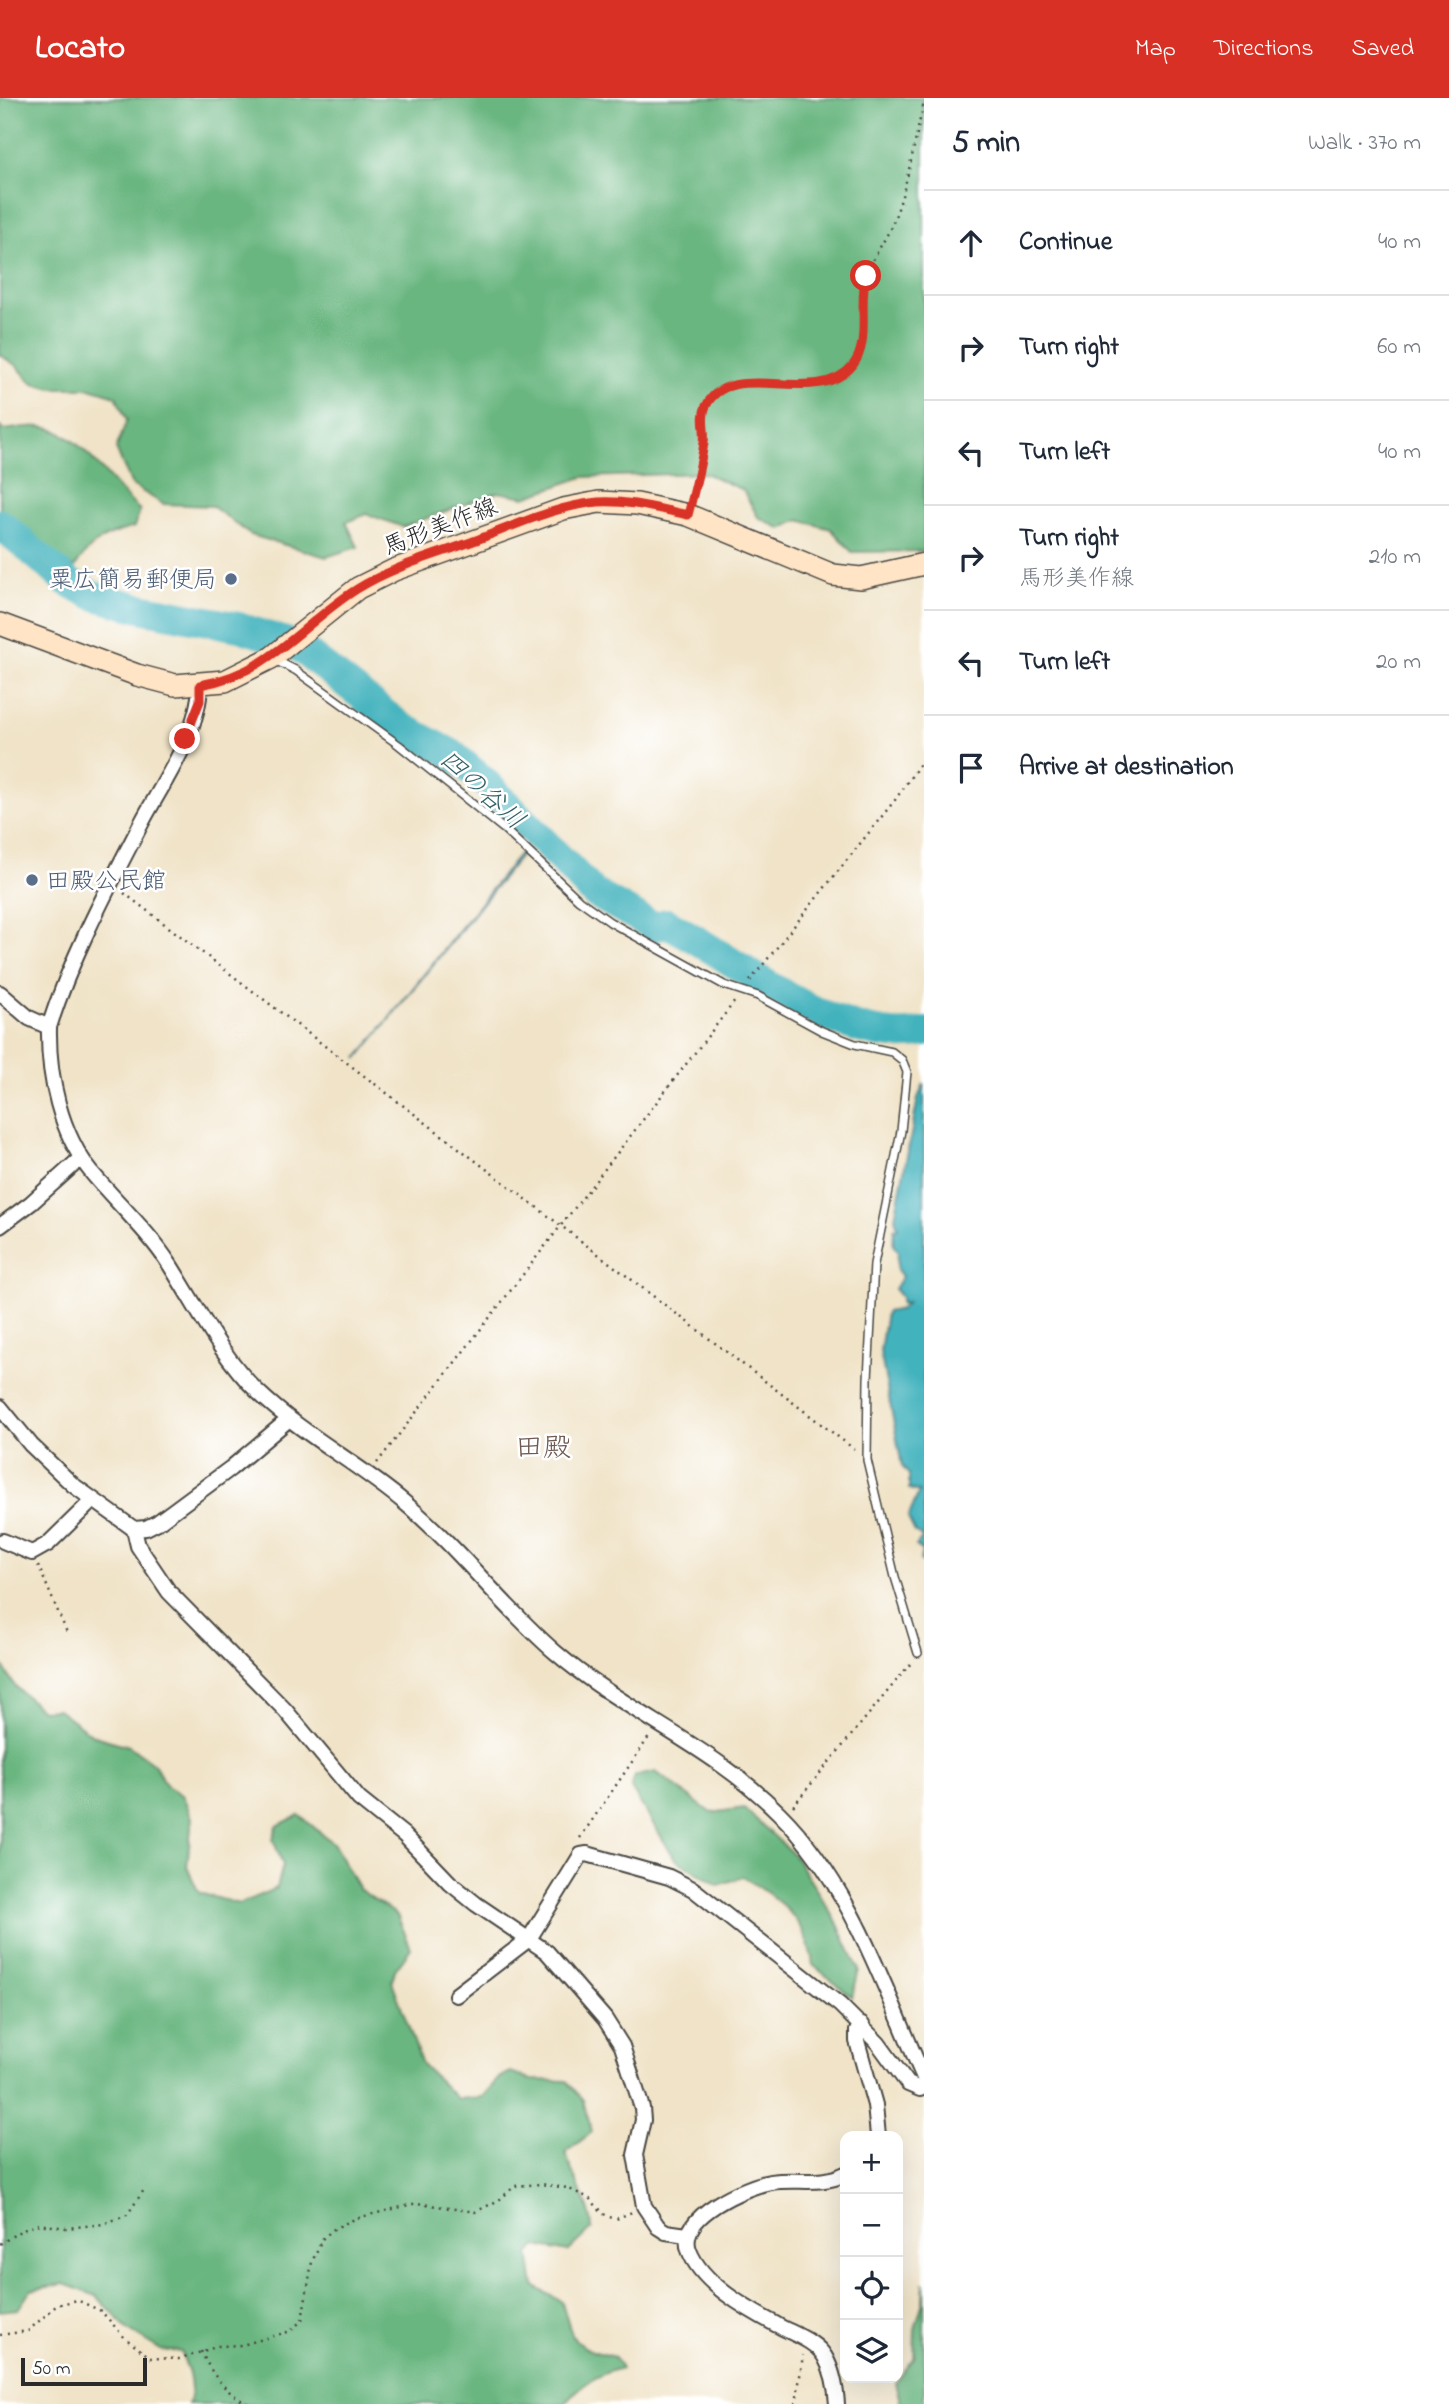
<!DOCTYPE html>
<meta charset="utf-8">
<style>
:root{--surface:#fff;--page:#f2f2f3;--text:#1f2937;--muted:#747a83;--line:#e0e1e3;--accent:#d93025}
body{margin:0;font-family:"Indie Flower","Klee One",sans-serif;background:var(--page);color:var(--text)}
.controls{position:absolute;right:21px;bottom:21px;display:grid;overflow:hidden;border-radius:14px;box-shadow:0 7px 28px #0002}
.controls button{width:63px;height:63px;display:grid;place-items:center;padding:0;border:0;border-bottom:2px solid var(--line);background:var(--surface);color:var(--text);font:35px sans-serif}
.scale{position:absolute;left:21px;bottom:18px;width:126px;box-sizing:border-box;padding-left:7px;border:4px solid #2b2b2b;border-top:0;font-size:19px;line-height:24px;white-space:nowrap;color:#2b2b2b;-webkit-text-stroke:5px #fff;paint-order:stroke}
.stop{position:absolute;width:21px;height:21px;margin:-16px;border:5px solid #d93025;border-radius:50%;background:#fff}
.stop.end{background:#d93025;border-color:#fff;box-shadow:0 2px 7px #0008}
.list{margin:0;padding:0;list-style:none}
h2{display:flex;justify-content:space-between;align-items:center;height:91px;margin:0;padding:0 28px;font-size:30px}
h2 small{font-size:23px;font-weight:400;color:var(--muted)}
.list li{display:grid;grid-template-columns:46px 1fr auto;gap:21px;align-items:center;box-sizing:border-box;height:105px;padding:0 28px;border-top:2px solid var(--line)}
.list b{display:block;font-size:26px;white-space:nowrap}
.list p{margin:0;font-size:23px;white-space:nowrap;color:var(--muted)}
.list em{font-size:23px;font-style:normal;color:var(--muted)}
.icon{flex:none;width:38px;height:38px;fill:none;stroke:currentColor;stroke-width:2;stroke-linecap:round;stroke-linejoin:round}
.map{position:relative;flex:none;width:924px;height:2306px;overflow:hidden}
header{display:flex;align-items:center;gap:42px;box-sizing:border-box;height:98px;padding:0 35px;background:var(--accent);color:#fff}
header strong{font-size:33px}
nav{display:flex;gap:38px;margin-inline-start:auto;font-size:24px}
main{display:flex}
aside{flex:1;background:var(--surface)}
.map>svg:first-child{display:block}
.forest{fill:#69b680;stroke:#4a7056;stroke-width:2}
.water{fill:#42b2bd;stroke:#366e74;stroke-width:2}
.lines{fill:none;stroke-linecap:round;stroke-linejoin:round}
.river{stroke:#42b2bd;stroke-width:30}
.lane-casing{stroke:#494742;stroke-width:10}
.street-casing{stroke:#494742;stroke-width:18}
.secondary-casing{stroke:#494742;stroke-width:24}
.path{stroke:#494742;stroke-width:2.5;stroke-dasharray:2 5;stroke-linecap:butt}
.lane{stroke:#fff;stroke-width:7}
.street{stroke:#fff;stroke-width:14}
.secondary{stroke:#ffe4c6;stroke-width:21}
.route{stroke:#d93025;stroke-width:9}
.service-dot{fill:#5c6f8a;stroke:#fff;stroke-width:2.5}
.labels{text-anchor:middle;stroke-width:5;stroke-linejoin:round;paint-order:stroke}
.street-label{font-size:24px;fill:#2b2b2b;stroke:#fff}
.service-label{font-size:24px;fill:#4e5e75;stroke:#fff;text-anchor:end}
.water-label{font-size:26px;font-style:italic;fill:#346165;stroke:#fff}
.quarter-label{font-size:28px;fill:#6e5a53;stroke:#fff}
</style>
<header>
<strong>Locato</strong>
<nav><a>Map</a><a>Directions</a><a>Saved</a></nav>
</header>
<main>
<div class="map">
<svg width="924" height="2306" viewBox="0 0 924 2306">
<rect width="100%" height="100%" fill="#fff"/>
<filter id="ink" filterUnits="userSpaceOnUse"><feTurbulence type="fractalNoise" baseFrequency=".0143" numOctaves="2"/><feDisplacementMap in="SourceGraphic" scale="14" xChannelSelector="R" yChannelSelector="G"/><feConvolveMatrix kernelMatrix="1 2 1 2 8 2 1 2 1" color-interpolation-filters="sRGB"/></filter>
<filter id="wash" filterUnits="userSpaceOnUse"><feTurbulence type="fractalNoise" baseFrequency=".00686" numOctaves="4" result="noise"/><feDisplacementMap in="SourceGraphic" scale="28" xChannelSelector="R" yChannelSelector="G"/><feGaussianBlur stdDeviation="1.57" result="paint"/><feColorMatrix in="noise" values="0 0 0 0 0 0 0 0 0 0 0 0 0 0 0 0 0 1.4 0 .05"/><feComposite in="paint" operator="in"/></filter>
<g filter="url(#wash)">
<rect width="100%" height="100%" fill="#f0e3c7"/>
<g class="forest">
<polygon points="0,0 924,0 924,453 852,454 831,431 799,422 781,431 758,419 743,392 705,375 583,379 525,399 498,394 403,429 367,416 346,424 358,449 326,459 251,437 212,408 163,406 132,387 116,351 127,322 116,298 90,290 51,290 31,284 17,268 0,257"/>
<path d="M0,329l3,3c12,-1 27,-5 39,-3 39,4 70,61 98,83l-6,17c-30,9 -41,13 -59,40 -32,-6 -47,-32 -75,-48z"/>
<path d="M0,1563l15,25 26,24 17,-1 36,27 35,10 25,18 13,22 16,10 9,22 -5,49 12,26 40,11 38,-16 6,-23 -10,-26 4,-13 22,-11 34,28 26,46 38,26 14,33 -16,22 -3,11 30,83 35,35 25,-2 18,-20 11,-5 20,8 36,1 16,19 9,32 -26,20c5,28 25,48 26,77l-24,23 -32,-6 -7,8 5,32 28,16c12,42 10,45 53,55l6,11c-23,6 -42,17 -56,36h-377c7,-18 0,-35 -7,-52l-20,-2 -33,-20 -31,-34 -33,-12 -33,6 -13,19 -18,2z"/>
<path d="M656,1674l55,41 33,-5 49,46 43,66 23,50 -7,27 -39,-32c-6,-45 -33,-66 -70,-88l-25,8 -43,-26 -44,-71 4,-12z"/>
<polygon points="924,2184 924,2306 901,2306 895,2286 914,2260 915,2231 923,2203"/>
</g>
<g class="water">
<polygon points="520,755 522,756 357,961"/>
<polygon points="924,986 924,1467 920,1462 922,1453 916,1448 923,1439 915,1434 908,1420 919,1394 909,1391 909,1377 902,1368 880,1253 886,1214 901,1211 907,1205 901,1206 901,1199 894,1191 902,1178 897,1172 898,1153 893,1147 894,1131 898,1130 895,1120 918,1000"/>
</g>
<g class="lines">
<path class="river" d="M0,426l68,58 27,14 40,11 104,20 57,18 106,82 50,27 32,27 110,112 61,34 12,-4c71,37 174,127 257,109"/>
</g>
</g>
<g filter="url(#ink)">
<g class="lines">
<defs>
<polyline id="lane" points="273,561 295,572 399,647 505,732 579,802 610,824 724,887 758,898 822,933 855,946 892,954 902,962 907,974 901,1033 874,1166 868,1281 867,1362 895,1479 918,1555"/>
<g id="street">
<path d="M0,895l29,25 20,9c23,-72 59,-139 93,-205 22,-41 57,-90 58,-137"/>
<path d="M49,929c-1,50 11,106 43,146 26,31 56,58 78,92 28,44 50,90 88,127 45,43 100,71 147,111 54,45 97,103 150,149 71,61 156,93 224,161 72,71 105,175 145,265"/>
<polyline points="0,1128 31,1105 81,1060"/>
<polyline points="0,1309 31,1347 73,1387 134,1431 146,1430 158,1424 231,1370 288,1322"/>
<polyline points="134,1431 138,1448 169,1494 285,1612 359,1701 404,1737 450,1785 476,1806 547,1854 605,1921 622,1948 642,2010 643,2022 635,2057 644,2108 658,2129 666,2134 687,2137"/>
<polyline points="3,1443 32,1455 48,1446 93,1402"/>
<polyline points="456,1897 529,1841 581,1757 587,1756 669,1779 693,1791 840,1907 878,1945 908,1986 920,1991 924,1989"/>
<polyline points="862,1927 857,1933 857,1943 875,2007 878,2038"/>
<path d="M837,2306c-1,-15 -4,-33 -12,-47 -9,-16 -32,-23 -48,-32 -30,-16 -76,-42 -88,-75 -12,-34 57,-64 82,-68 26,-4 50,4 74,-8"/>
</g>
<polyline id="secondary" points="0,526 137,577 175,587 225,583 271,560 358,490 394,472 563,411 599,404 637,406 688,417 833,477 861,480 924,466"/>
</defs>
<use href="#lane" class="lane-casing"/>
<use href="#street" class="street-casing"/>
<use href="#secondary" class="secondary-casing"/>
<g class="path">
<path d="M692,400c4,-18 10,-37 12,-57 2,-13 -4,-22 2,-36 25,-48 109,4 146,-39 17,-20 7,-55 11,-78 3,-22 20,-43 29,-63 16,-40 22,-82 32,-123"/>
<polyline points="124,795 854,1351"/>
<polyline points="750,883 895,702 924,660"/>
<polyline points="377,1365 735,903"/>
<polyline points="38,1467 68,1537"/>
<polyline points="793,1708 911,1565"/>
<polyline points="580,1740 649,1639"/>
<polyline points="0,2146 20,2133 39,2126 66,2130 103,2126 127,2117 146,2089"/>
<polyline points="0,2237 28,2233 57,2207 77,2202 101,2213 125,2240 151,2260 181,2261 218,2248 242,2247 291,2233 302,2222 312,2164 322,2141 335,2130 357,2120 417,2105 475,2114 499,2102 515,2088 541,2086 567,2090 589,2100 606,2118 616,2121 632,2114"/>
<path d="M201,2253c11,24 24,41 47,53"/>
<polyline points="796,2306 803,2257"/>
</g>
<use href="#lane" class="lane"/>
<use href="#street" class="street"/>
<use href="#secondary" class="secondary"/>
</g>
</g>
<g class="lines" filter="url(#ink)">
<path class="route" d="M185,641l15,-38v-16c73,-13 100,-60 157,-96 35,-22 76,-33 114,-47 41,-15 83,-36 127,-40 31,-2 61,7 90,13 6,-24 13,-48 16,-73 2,-13 -4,-23 2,-36 25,-50 111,4 147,-41 18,-23 5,-62 13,-89"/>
</g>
<g class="service-dot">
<circle cx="231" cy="481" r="7"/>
<circle cx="32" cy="782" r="7"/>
</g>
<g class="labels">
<g class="street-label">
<text transform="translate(440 428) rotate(-21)" y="8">馬形美作線</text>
</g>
<g class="service-label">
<text x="217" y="489">粟広簡易郵便局</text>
<text x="46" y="790" text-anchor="start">田殿公民館</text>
</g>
<g class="water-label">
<text transform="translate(483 691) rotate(42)" y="9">四の谷川</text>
</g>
<g class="quarter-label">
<text x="543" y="1358">田殿</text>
</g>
</g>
</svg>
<div class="controls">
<button>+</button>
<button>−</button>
<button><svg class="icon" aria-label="locate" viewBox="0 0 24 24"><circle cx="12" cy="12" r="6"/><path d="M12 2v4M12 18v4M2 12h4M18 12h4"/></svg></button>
<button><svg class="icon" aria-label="layers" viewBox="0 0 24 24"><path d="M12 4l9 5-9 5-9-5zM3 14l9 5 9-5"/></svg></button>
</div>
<div class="scale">50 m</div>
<div class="stop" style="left:866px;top:178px"></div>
<div class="stop end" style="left:185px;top:641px"></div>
</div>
<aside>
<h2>5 min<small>Walk · 370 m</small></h2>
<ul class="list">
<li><svg class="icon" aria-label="ahead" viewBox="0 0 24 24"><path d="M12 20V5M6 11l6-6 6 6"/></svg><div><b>Continue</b></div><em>40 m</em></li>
<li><svg class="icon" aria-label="right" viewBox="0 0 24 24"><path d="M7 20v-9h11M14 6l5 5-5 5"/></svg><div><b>Turn right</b></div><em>60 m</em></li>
<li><svg class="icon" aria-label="left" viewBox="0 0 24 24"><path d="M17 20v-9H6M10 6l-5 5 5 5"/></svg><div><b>Turn left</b></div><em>40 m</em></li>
<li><svg class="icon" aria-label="right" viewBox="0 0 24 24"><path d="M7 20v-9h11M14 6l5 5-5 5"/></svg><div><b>Turn right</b><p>馬形美作線</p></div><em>210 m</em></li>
<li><svg class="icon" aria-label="left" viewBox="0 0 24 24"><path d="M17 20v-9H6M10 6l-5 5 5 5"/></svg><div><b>Turn left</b></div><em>20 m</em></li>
<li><svg class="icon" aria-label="arrive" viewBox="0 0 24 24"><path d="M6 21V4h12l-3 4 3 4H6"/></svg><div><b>Arrive at destination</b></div></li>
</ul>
</aside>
</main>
